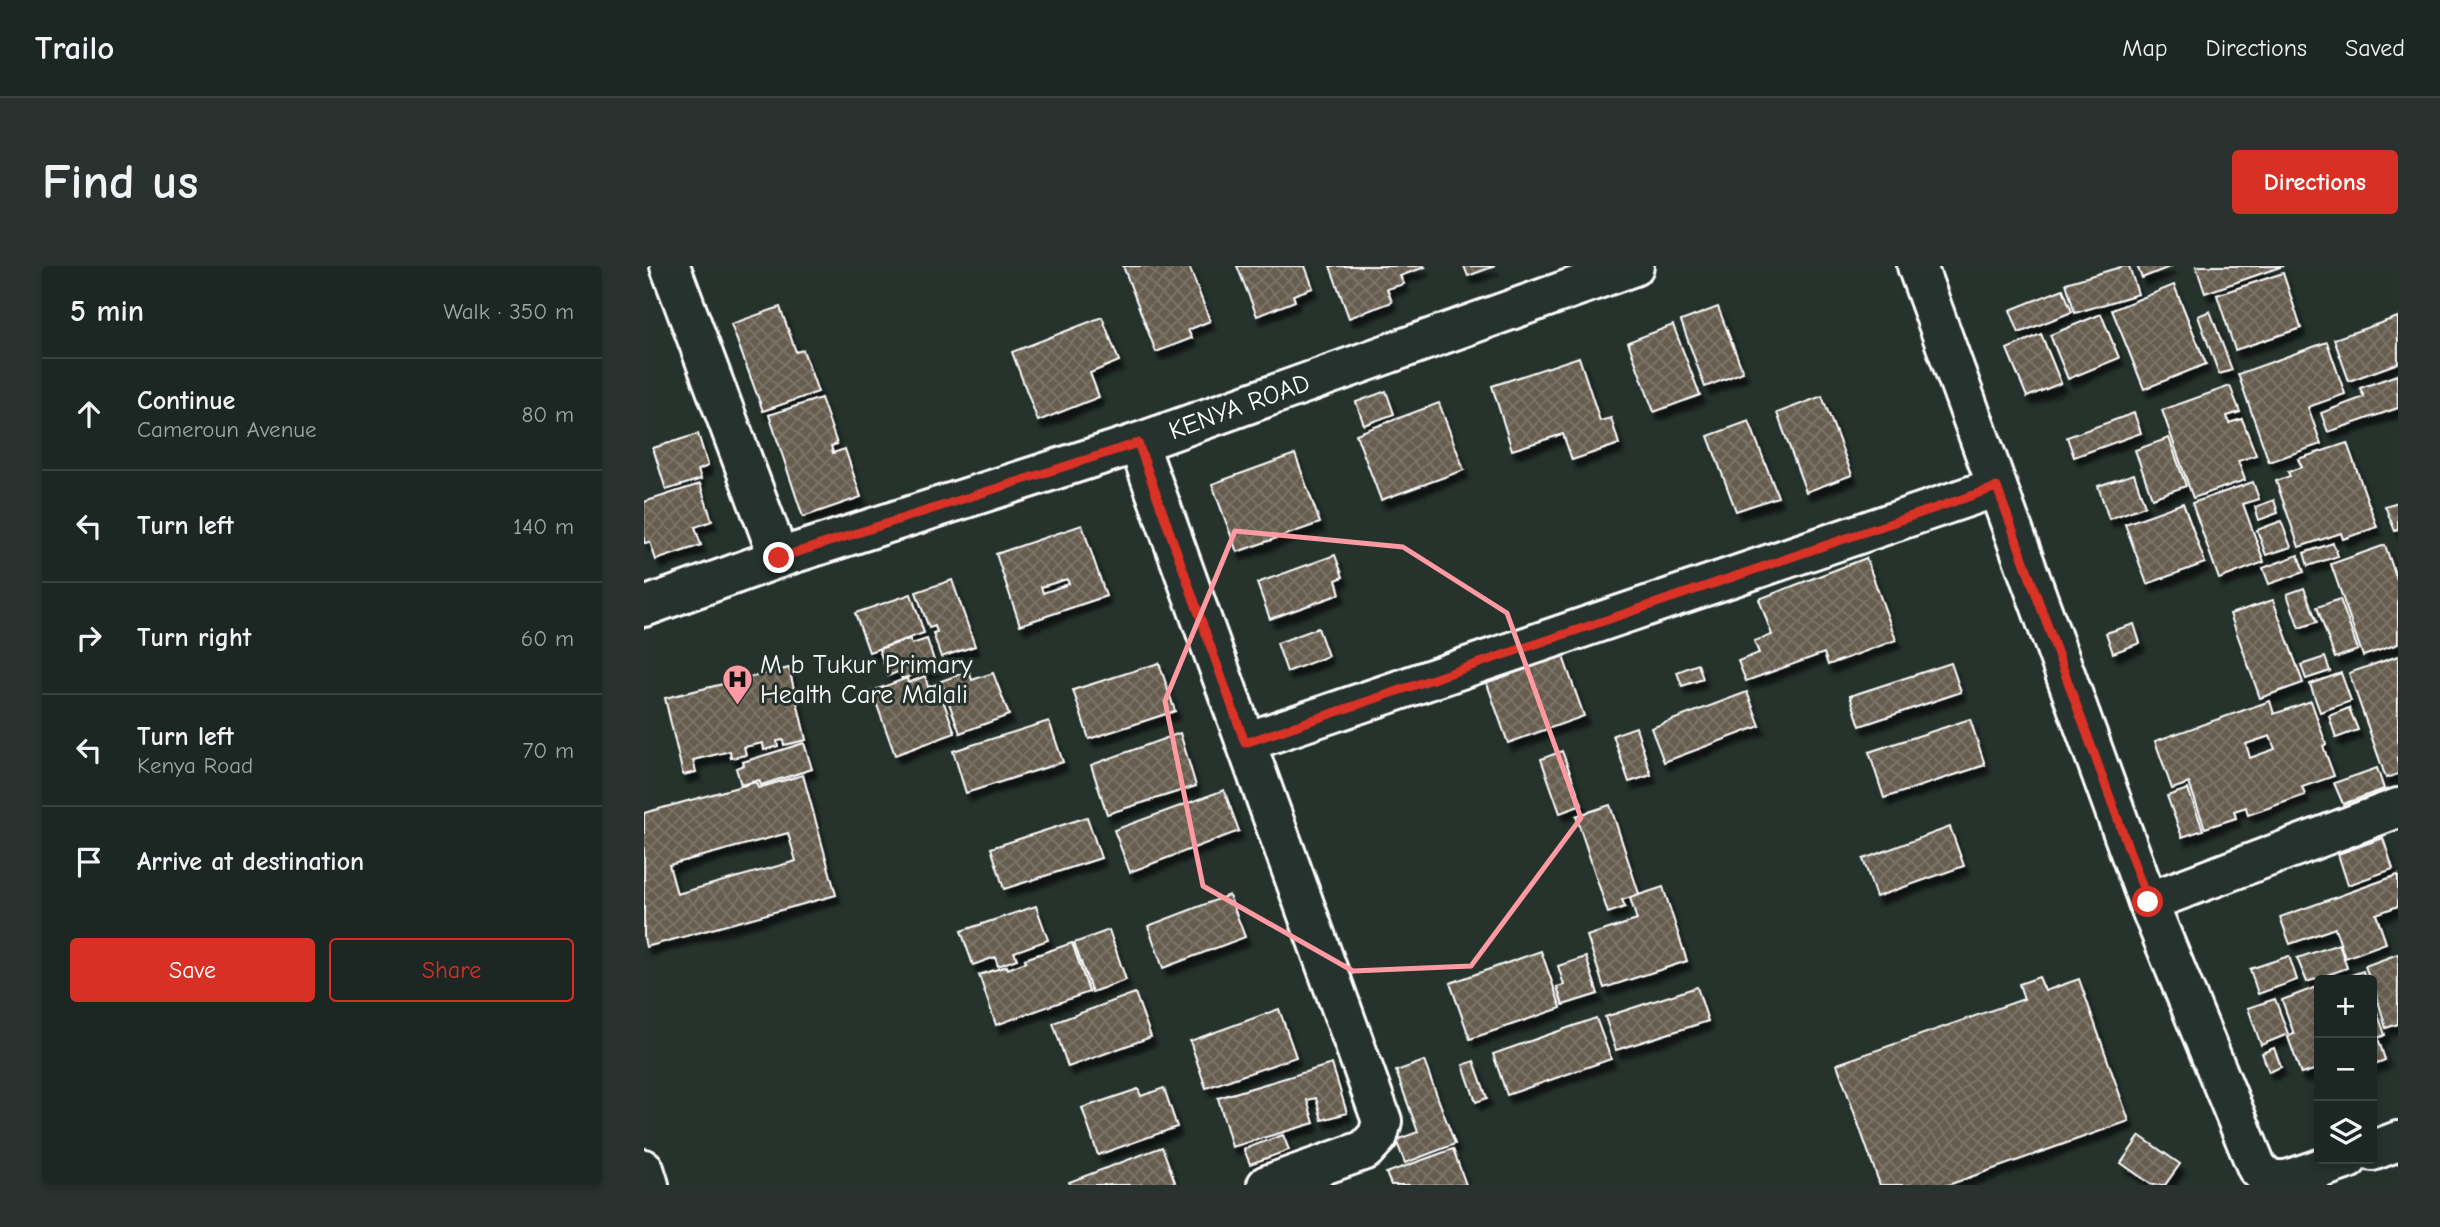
<!DOCTYPE html>
<meta charset="utf-8">
<style>
:root{--surface:#1c2622;--page:#29322f;--text:#f1f3f6;--muted:#a0a5a5;--line:#3a4340;--accent:#d93025}
body{margin:0;font-family:"Comic Neue",sans-serif;background:var(--page);color:var(--text)}
.controls{position:absolute;right:21px;bottom:21px;display:grid;overflow:hidden;border-radius:7px;box-shadow:0 4px 10px #0003}
.controls button{width:63px;height:63px;display:grid;place-items:center;padding:0;border:0;border-bottom:2px solid var(--line);background:var(--surface);color:var(--text);font:35px sans-serif}
.stop{position:absolute;width:21px;height:21px;margin:-16px;border:5px solid #d93025;border-radius:50%;background:#fff}
.stop.end{background:#d93025;border-color:#fff;box-shadow:0 2px 7px #0008}
.list{margin:0;padding:0;list-style:none}
h2{display:flex;justify-content:space-between;align-items:center;height:91px;margin:0;padding:0 28px;font-size:30px}
h2 small{font-size:23px;font-weight:400;color:var(--muted)}
.list li{display:grid;grid-template-columns:46px 1fr auto;gap:21px;align-items:center;box-sizing:border-box;height:112px;padding:0 28px;border-top:2px solid var(--line)}
.list b{display:block;font-size:26px;white-space:nowrap}
.list p{margin:0;font-size:23px;white-space:nowrap;color:var(--muted)}
.list em{font-size:23px;font-style:normal;color:var(--muted)}
.actions{display:flex;gap:14px;padding:21px 28px}
.actions a{flex:1;padding:16px 0;border:2px solid var(--accent);border-radius:7px;text-align:center;font-size:24px;color:var(--accent)}
.actions .main{background:var(--accent);color:#fff}
.icon{flex:none;width:38px;height:38px;fill:none;stroke:currentColor;stroke-width:2;stroke-linecap:round;stroke-linejoin:round}
.map{position:relative;flex:none;width:1754px;height:919px;overflow:hidden;border-radius:7px}
header{display:flex;align-items:center;gap:42px;box-sizing:border-box;height:98px;padding:0 35px;background:var(--surface);border-bottom:2px solid var(--line)}
header strong{font-size:33px}
nav{display:flex;gap:38px;margin-inline-start:auto;font-size:24px}
.intro{display:flex;align-items:center;justify-content:space-between;box-sizing:border-box;height:168px;padding:0 42px}
h1{margin:0;font-size:49px}
.button{padding:18px 32px;border-radius:7px;background:var(--accent);color:#fff;font-size:24px;font-weight:700}
main{display:flex;gap:42px;padding:0 42px}
aside{flex:1;background:var(--surface);border-radius:7px;box-shadow:0 4px 10px #0003}
.map>svg:first-child{display:block}
.building{fill:url(#building-cross-hatch);stroke:#fff;stroke-width:2;fill-rule:evenodd;filter:url(#shadow)}
.lines{fill:none;stroke-linecap:round;stroke-linejoin:round}
.minor-casing{stroke:#fff;stroke-width:44}
.minor{stroke:#26332d;stroke-width:38}
.route{stroke:#d93025;stroke-width:9}
.marked{fill:none;stroke:#ff9aa2;stroke-width:5;stroke-linejoin:round}
.labels{text-anchor:middle;stroke-width:6;stroke-linejoin:round;paint-order:stroke}
.street-label{font-size:26px;fill:#fff;stroke:#26332d}
.poi-label{font-size:26px;fill:#fff;stroke:#26332d;text-anchor:start}
</style>
<header>
<strong>Trailo</strong>
<nav><a>Map</a><a>Directions</a><a>Saved</a></nav>
</header>
<div class="intro"><h1>Find us</h1><a class="button">Directions</a></div>
<main>
<aside>
<h2>5 min<small>Walk · 350 m</small></h2>
<ul class="list">
<li><svg class="icon" aria-label="ahead" viewBox="0 0 24 24"><path d="M12 20V5M6 11l6-6 6 6"/></svg><div><b>Continue</b><p>Cameroun Avenue</p></div><em>80 m</em></li>
<li><svg class="icon" aria-label="left" viewBox="0 0 24 24"><path d="M17 20v-9H6M10 6l-5 5 5 5"/></svg><div><b>Turn left</b></div><em>140 m</em></li>
<li><svg class="icon" aria-label="right" viewBox="0 0 24 24"><path d="M7 20v-9h11M14 6l5 5-5 5"/></svg><div><b>Turn right</b></div><em>60 m</em></li>
<li><svg class="icon" aria-label="left" viewBox="0 0 24 24"><path d="M17 20v-9H6M10 6l-5 5 5 5"/></svg><div><b>Turn left</b><p>Kenya Road</p></div><em>70 m</em></li>
<li><svg class="icon" aria-label="arrive" viewBox="0 0 24 24"><path d="M6 21V4h12l-3 4 3 4H6"/></svg><div><b>Arrive at destination</b></div></li>
</ul>
<div class="actions"><a class="main">Save</a><a>Share</a></div>
</aside>
<div class="map">
<svg width="1754" height="919" viewBox="0 0 1754 919">
<defs>
<pattern id="building-cross-hatch" width="8" height="8" patternUnits="userSpaceOnUse" patternTransform="scale(1.75)"><rect width="8" height="8" fill="#665d50"/><path d="M0 0l8 8M0 8l8-8" fill="none" stroke="#7d756a"/></pattern>
<filter id="shadow"><feDropShadow dx="4.5" dy="8" stdDeviation="2" flood-color="#0009"/></filter>
</defs>
<rect width="100%" height="100%" fill="#26332d"/>
<filter id="ink" filterUnits="userSpaceOnUse"><feTurbulence type="fractalNoise" baseFrequency=".0143" numOctaves="2"/><feDisplacementMap in="SourceGraphic" scale="14" xChannelSelector="R" yChannelSelector="G"/><feConvolveMatrix kernelMatrix="1 2 1 2 8 2 1 2 1" color-interpolation-filters="sRGB"/></filter>
<g filter="url(#ink)">
<g class="building">
<polygon points="479,0 545,0 566,55 544,64 548,72 512,86"/>
<polygon points="593,0 661,0 669,22 649,29 651,35 613,50"/>
<polygon points="686,0 780,0 781,1 756,10 760,18 743,23 748,36 705,52"/>
<polygon points="820,0 851,0 824,10"/>
<polygon points="1480,0 1485,0 1494,28 1431,47 1422,17"/>
<polygon points="1493,0 1528,0 1498,12"/>
<polygon points="1552,0 1639,0 1561,27"/>
<polygon points="1639,7 1657,62 1591,84 1573,29"/>
<polygon points="1530,19 1562,98 1500,123 1468,44"/>
<polygon points="1419,23 1428,46 1375,67 1366,44"/>
<polygon points="136,41 152,86 159,84 174,126 119,145 87,58"/>
<polygon points="1074,41 1099,106 1061,121 1037,55"/>
<polygon points="1566,45 1588,104 1575,108 1554,50"/>
<polygon points="1457,48 1475,92 1424,113 1406,69"/>
<polygon points="458,51 475,95 446,107 455,131 394,155 368,86"/>
<polygon points="1754,51 1754,97 1705,115 1690,73"/>
<polygon points="1029,59 1056,129 1010,146 984,76"/>
<polygon points="1397,68 1417,117 1383,131 1363,83"/>
<polygon points="1683,76 1701,128 1664,141 1677,178 1625,196 1594,108"/>
<polygon points="935,91 956,155 967,152 975,178 928,194 919,168 868,184 848,120"/>
<polygon points="1753,109 1754,142 1684,166 1677,147 1720,131 1716,122"/>
<polygon points="1586,120 1596,146 1583,150 1585,157 1598,153 1612,189 1594,195 1601,214 1549,232 1518,144"/>
<polygon points="742,125 750,148 720,159 712,136"/>
<polygon points="1178,130 1208,209 1162,226 1133,147"/>
<polygon points="177,132 193,178 187,180 189,187 201,183 217,231 159,251 125,149"/>
<polygon points="795,137 820,204 737,234 712,168"/>
<polygon points="1490,147 1497,167 1430,191 1423,171"/>
<polygon points="1105,155 1134,231 1092,245 1064,170"/>
<polygon points="54,168 64,200 54,204 57,213 22,224 9,182"/>
<polygon points="1525,172 1542,220 1508,232 1491,184"/>
<polygon points="1703,177 1733,261 1699,273 1697,267 1655,281 1632,215 1646,210 1644,206 1658,201 1654,193"/>
<polygon points="651,188 676,257 593,286 568,218"/>
<polygon points="1490,208 1501,240 1465,253 1454,220"/>
<polygon points="1609,216 1615,233 1599,238 1620,296 1575,313 1548,237"/>
<polygon points="56,218 68,255 51,261 57,279 12,294 6,276 0,277 0,236"/>
<polygon points="1630,234 1634,247 1615,254 1611,241"/>
<polygon points="1754,236 1754,264 1751,265 1741,240"/>
<polygon points="1539,237 1561,297 1503,318 1481,258"/>
<polygon points="1637,255 1647,281 1622,289 1613,264"/>
<path d="M438,259l24,71 -86,29 -24,-71zM423,313l2,5 -26,9 -2,-6z"/>
<polygon points="1689,277 1694,290 1664,300 1660,287"/>
<polygon points="1741,279 1754,317 1754,378 1719,390 1687,298"/>
<polygon points="691,289 699,311 692,314 696,328 626,353 613,317"/>
<polygon points="1654,289 1660,306 1625,318 1619,302"/>
<polygon points="1222,292 1252,374 1184,399 1180,387 1102,415 1094,395 1115,387 1110,375 1128,369 1115,333"/>
<polygon points="308,314 331,380 297,391 289,367 293,366 291,360 285,362 272,326"/>
<polygon points="1660,322 1673,356 1655,362 1643,328"/>
<polygon points="267,328 280,367 225,386 211,347"/>
<polygon points="1696,333 1714,384 1691,392 1673,341"/>
<polygon points="1629,334 1659,417 1616,432 1586,348"/>
<polygon points="1490,358 1496,377 1469,387 1462,367"/>
<polygon points="674,362 684,390 643,406 633,377"/>
<polygon points="266,373 268,378 283,373 292,401 258,413 256,405 244,410 235,383"/>
<polygon points="917,385 940,450 864,477 841,412"/>
<polygon points="1754,390 1754,508 1742,512 1705,407"/>
<polygon points="1681,391 1686,405 1662,413 1657,399"/>
<polygon points="515,397 531,445 445,473 429,424"/>
<polygon points="1307,397 1317,426 1216,460 1206,430"/>
<polygon points="1054,398 1059,413 1038,420 1033,406"/>
<polygon points="145,402 162,474 140,479 139,474 133,475 134,480 120,484 119,477 100,481 102,489 87,492 86,485 49,494 52,506 39,509 21,432"/>
<polygon points="325,405 328,414 349,407 365,449 316,467 297,415"/>
<polygon points="1697,407 1707,435 1676,446 1666,418"/>
<polygon points="281,410 284,421 293,418 311,467 251,489 228,425 263,412 264,417"/>
<polygon points="1103,426 1116,460 1020,496 1007,462"/>
<path d="M1626,435l4,13 37,-13 15,43 -3,2 11,30 -32,11 3,8 -57,20 -2,-8 -12,4 2,7 -31,10 -16,-45 -17,6 -17,-48zM1626,470l5,13 -25,9 -4,-14z"/>
<polygon points="1705,442 1714,464 1692,472 1685,450"/>
<polygon points="1326,453 1341,499 1240,532 1225,486"/>
<polygon points="405,455 419,496 322,527 309,485"/>
<polygon points="992,461 1007,509 985,516 969,469"/>
<polygon points="536,467 552,520 463,548 447,499"/>
<polygon points="160,477 168,503 117,519 115,514 97,519 92,502 100,499 99,496"/>
<polygon points="918,485 938,539 916,547 897,493"/>
<polygon points="1733,502 1740,523 1699,538 1690,517"/>
<path d="M159,509l33,120 -190,52 -2,-9v-125l112,-31 2,6zM144,567l8,28 -119,33 -8,-29z"/>
<polygon points="1544,523 1559,564 1538,571 1523,530"/>
<polygon points="580,524 595,565 486,606 470,564"/>
<polygon points="966,539 995,628 978,634 981,641 964,647 932,550"/>
<polygon points="443,551 457,592 360,623 347,582"/>
<polygon points="1306,561 1320,600 1232,631 1219,593"/>
<polygon points="1739,572 1749,603 1704,619 1694,588"/>
<polygon points="1754,609 1754,640 1732,648 1742,677 1701,692 1691,662 1646,678 1636,651"/>
<polygon points="1019,621 1043,695 960,722 943,670 993,654 986,632"/>
<polygon points="585,629 601,671 519,702 504,660"/>
<polygon points="392,640 404,674 370,686 373,693 354,700 351,691 329,699 317,665"/>
<polygon points="465,664 482,714 448,726 430,677"/>
<polygon points="428,677 445,726 352,759 335,709 363,700 364,703 382,696 381,693"/>
<polygon points="1695,678 1703,702 1663,716 1653,692"/>
<polygon points="897,685 917,742 826,773 806,717"/>
<polygon points="1754,688 1754,758 1742,762 1728,714 1726,714 1721,700"/>
<polygon points="1645,690 1653,714 1614,728 1606,703"/>
<polygon points="942,691 954,728 919,739 913,721 920,719 914,700"/>
<polygon points="1719,705 1722,714 1693,714"/>
<polygon points="1395,711 1401,725 1435,713 1485,855 1304,919 1236,919 1193,798 1380,733 1375,718"/>
<polygon points="1675,720 1675,810 1673,803 1657,808 1644,771 1650,768 1638,734"/>
<polygon points="1053,721 1064,755 972,784 961,751"/>
<polygon points="491,727 507,771 424,801 409,757"/>
<polygon points="1728,731 1741,769 1734,772 1741,794 1728,799"/>
<polygon points="1631,733 1644,768 1617,779 1604,742"/>
<polygon points="635,743 652,791 562,822 546,775"/>
<polygon points="952,752 967,793 863,829 849,788"/>
<polygon points="1630,782 1637,801 1625,806 1618,787"/>
<polygon points="780,795 811,878 761,897 752,874 774,866 752,805"/>
<polygon points="830,795 843,832 832,836 819,799"/>
<polygon points="688,798 703,847 678,854 672,832 663,834 670,857 588,881 574,832"/>
<polygon points="520,822 533,861 454,889 438,842 494,823 497,830"/>
<polygon points="639,869 645,884 606,898 600,883"/>
<polygon points="1496,870 1536,898 1521,919 1508,919 1477,897"/>
<polygon points="518,881 531,916 523,919 426,919 425,916"/>
<polygon points="809,883 822,919 747,919 742,907"/>
</g>
<g class="lines">
<defs>
<g id="minor">
<polyline points="26,0 135,292"/>
<polyline points="1273,0 1504,636 1613,902 1626,914 1627,919"/>
<polyline points="494,177 738,855 734,870 721,884 623,919"/>
<polyline points="0,341 135,292 494,177 990,0"/>
<polyline points="602,476 1353,221"/>
<polyline points="1504,636 1754,542"/>
<polyline points="1728,885 1754,875"/>
<polyline points="0,903 5,919"/>
<polyline points="1626,914 1643,914 1704,893"/>
</g>
</defs>
<use href="#minor" class="minor-casing"/>
<use href="#minor" class="minor"/>
</g>
</g>
<g class="lines" filter="url(#ink)">
<polyline class="route" points="135,292 494,177 601,477 1353,221 1504,636"/>
</g>
<path class="marked" d="M591,265l168,16 104,66 74,205 -110,148 -118,5 -150,-85 -38,-185z"/>
<defs>
<symbol id="hospital-pin" viewBox="-11 -11 22 30"><path d="M0 17L-7.5 6A9.5 9.5 0 1 1 7.5 6Z" fill="#ff9aa2" stroke="#26332d"/><path d="M-5-5h3v3.5h4V-5h3V5h-3V1.5h-4V5h-3Z" fill="#111"/></symbol>
</defs>
<g fill-rule="evenodd">
<use href="#hospital-pin" x="76" y="396" width="35" height="47"/>
</g>
<g class="labels">
<g class="street-label">
<text transform="translate(595 140) rotate(-20)" y="9">KENYA ROAD</text>
</g>
<g class="poi-label">
<text x="116" y="407">M b Tukur Primary<tspan x="116" dy="30">Health Care Malali</tspan></text>
</g>
</g>
</svg>
<div class="controls">
<button>+</button>
<button>−</button>
<button><svg class="icon" aria-label="layers" viewBox="0 0 24 24"><path d="M12 4l9 5-9 5-9-5zM3 14l9 5 9-5"/></svg></button>
</div>
<div class="stop" style="left:1504px;top:636px"></div>
<div class="stop end" style="left:135px;top:292px"></div>
</div>
</main>
